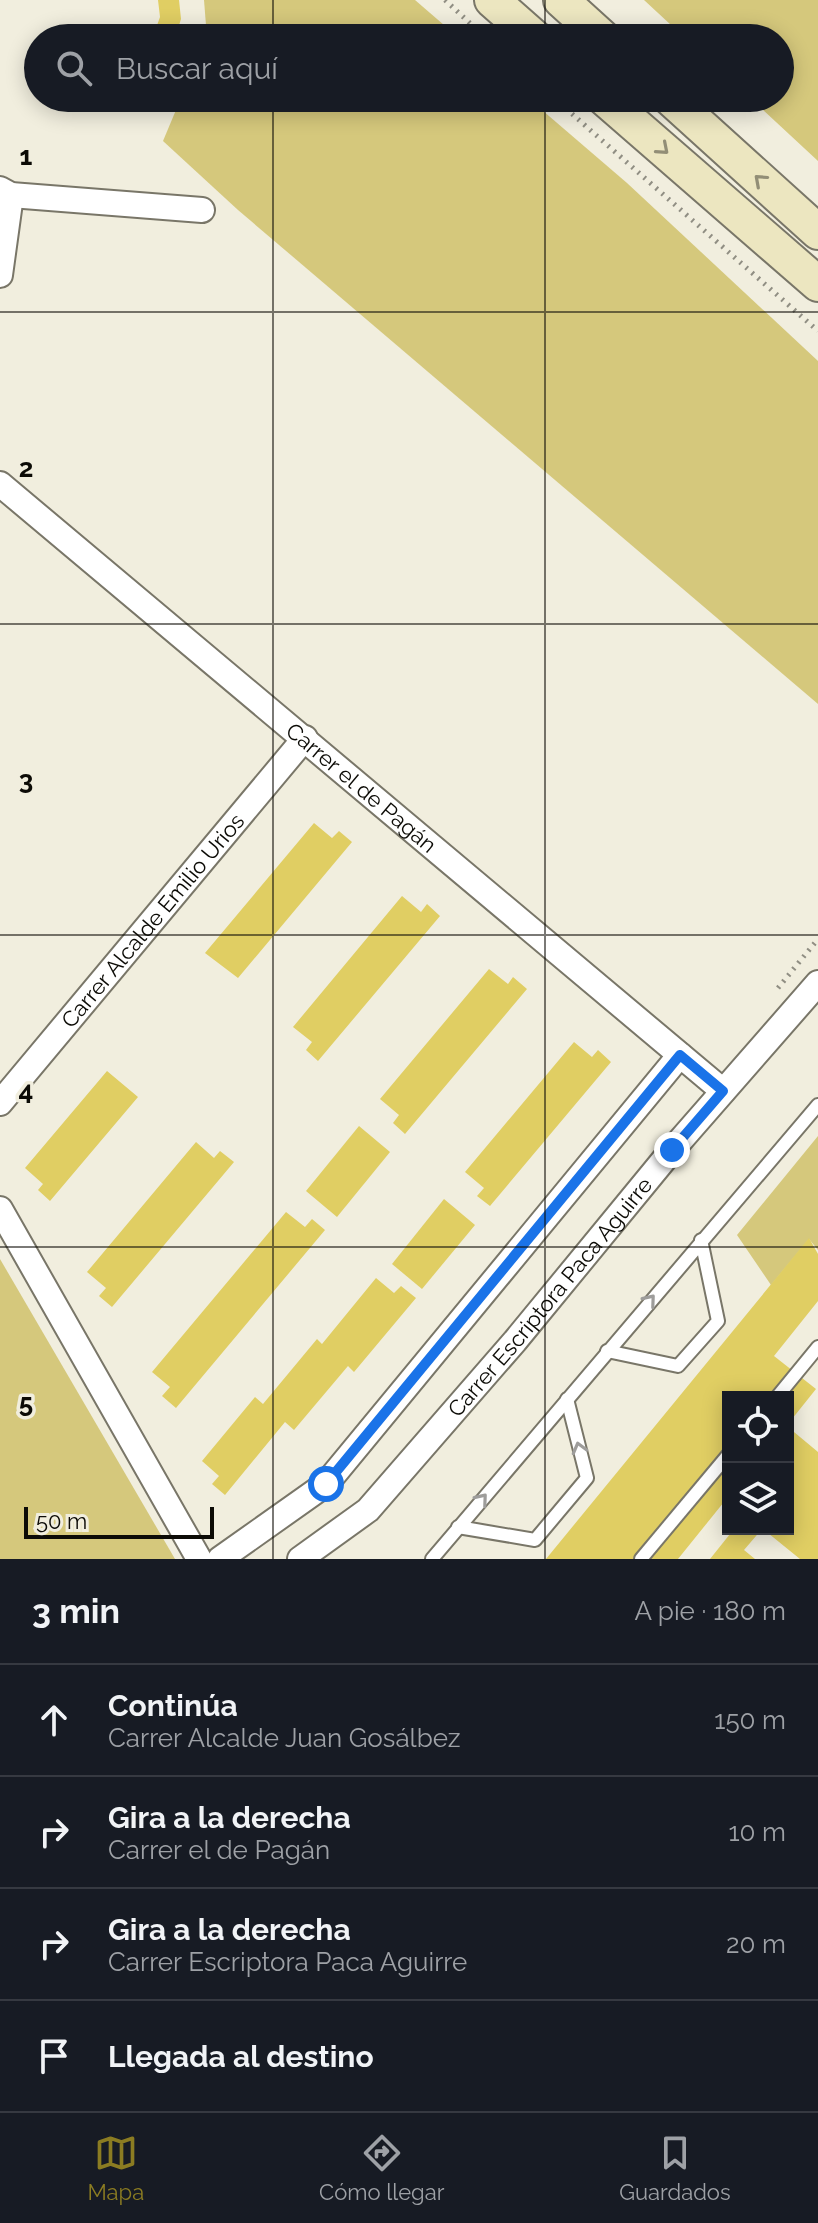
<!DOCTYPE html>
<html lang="es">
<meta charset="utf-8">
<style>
:root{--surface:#171b24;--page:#242831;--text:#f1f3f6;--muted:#9ea1a6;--line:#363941;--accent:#8b7c22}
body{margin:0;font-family:Raleway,sans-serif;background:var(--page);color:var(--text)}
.controls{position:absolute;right:24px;bottom:24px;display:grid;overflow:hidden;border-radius:0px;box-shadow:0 4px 20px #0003}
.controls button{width:72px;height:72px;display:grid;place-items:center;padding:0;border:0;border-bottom:2px solid var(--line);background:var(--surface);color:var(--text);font:40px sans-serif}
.scale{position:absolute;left:24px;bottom:20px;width:190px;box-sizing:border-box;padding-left:8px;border:4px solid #0c0b06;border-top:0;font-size:22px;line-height:28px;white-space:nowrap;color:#0c0b06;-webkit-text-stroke:6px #f1eede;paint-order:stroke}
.stop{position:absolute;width:24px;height:24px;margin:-18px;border:6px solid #1a73e8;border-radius:50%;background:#fff}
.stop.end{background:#1a73e8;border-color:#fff;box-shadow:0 2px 8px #0008}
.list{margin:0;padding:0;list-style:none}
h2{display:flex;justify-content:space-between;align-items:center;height:104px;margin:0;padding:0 32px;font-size:34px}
h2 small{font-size:26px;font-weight:400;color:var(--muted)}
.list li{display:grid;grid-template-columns:52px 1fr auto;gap:24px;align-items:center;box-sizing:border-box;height:112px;padding:0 32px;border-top:2px solid var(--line)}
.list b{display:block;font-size:30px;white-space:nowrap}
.list p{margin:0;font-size:26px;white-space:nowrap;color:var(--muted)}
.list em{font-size:26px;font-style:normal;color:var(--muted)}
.icon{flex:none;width:44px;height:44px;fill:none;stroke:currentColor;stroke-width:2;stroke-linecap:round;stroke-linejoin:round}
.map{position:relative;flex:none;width:818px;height:1559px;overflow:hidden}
.search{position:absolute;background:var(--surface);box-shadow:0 4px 20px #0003;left:24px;right:24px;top:24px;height:88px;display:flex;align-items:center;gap:20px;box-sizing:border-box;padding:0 28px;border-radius:44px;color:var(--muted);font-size:30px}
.sheet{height:552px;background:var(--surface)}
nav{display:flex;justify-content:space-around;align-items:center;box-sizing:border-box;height:112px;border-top:2px solid var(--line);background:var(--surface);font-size:22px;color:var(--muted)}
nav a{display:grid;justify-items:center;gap:4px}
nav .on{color:var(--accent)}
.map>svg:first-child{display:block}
.green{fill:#d5c87c}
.building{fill:#e0ce63}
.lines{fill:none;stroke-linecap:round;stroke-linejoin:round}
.service-casing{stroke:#797668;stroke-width:16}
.minor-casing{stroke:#797668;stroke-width:28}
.secondary-casing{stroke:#797668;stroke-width:38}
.path{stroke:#908e83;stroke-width:5;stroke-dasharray:2 6;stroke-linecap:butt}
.service{stroke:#fff;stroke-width:12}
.minor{stroke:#fff;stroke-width:24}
.secondary{stroke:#ece6c0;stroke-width:34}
.oneway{stroke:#928e76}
.oneway2{stroke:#9e9d9b}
.route{stroke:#1a73e8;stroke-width:10}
.grid{fill:none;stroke:#0c0b06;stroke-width:2;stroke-opacity:0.55}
.labels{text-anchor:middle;stroke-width:7;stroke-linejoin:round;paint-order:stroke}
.street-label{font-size:22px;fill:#0c0b06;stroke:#f1eede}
.grid-label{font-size:26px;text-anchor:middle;font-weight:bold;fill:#0c0b06;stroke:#f1eede;stroke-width:7;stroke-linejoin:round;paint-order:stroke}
</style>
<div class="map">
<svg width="818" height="1559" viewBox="0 0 818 1559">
<rect width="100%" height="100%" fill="#f1eede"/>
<g class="green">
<polygon points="204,0 415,0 459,38 207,38"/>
<polygon points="644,0 818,0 818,161 750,98 780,98 780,38 685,38"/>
<polygon points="181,98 528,98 627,183 818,361 818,704 238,210 163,141"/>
<polygon points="818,1136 818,1250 809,1239 771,1285 737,1235"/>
<polygon points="0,1259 175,1559 0,1559"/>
</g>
<g class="building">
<polygon points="158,0 179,0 181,19 175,38 155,31 160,17"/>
<polygon points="314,823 332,838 339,831 352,842 238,978 205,953"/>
<polygon points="402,896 421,912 427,904 440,916 318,1061 306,1050 312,1042 293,1027"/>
<polygon points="489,969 508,984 513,977 527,989 405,1134 393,1123 399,1115 380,1099"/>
<polygon points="574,1042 592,1057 598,1050 611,1062 490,1206 477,1196 484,1188 465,1172"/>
<polygon points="107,1071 138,1097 50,1201 38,1190 43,1184 25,1168"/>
<polygon points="359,1126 390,1152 337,1217 306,1191"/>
<polygon points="196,1142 214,1158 220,1151 234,1162 112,1307 99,1296 106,1288 87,1272"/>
<polygon points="444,1199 475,1225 422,1289 392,1264"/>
<polygon points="286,1212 305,1227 312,1219 325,1230 176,1408 162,1396 170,1387 152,1372"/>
<polygon points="809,1238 818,1254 818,1301 774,1356 816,1389 788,1424 788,1397 728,1397 728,1497 678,1559 546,1559"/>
<polygon points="376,1278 394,1293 401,1286 416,1298 354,1372 348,1366 294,1430 285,1422 225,1495 212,1484 219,1476 202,1461 255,1397 263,1404 317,1339 322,1344"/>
<polygon points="788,1427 818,1452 818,1559 800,1559 763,1529 788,1529"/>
<polygon points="734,1529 762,1529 744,1550 755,1559 710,1559"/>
</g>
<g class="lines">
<defs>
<g id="service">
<polyline points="607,1351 678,1366 718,1321 701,1240"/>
<polyline points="777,1397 818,1347"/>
<polyline points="458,1527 535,1540 587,1478 567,1399"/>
<polyline points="432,1559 818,1105"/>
<polyline points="641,1559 728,1455"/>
</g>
<g id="minor">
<polyline points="0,189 11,195 202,210"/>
<polyline points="0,275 11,195"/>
<path id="s1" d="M0,484l723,607"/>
<path id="s2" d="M0,1103l305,-365"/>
<polyline points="0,1209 199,1559"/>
<polyline points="220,1559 326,1484 680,1055"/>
<path id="s3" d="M300,1559l68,-49 147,-169 157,-191 146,-167"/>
</g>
<g id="secondary">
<polyline points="492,0 535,38"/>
<polyline points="561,0 603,38"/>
<polyline points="604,98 818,284"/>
<polyline points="670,98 818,232"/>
</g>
</defs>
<use href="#service" class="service-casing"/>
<use href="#minor" class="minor-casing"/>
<use href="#secondary" class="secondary-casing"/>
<g class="path">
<polyline points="445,0 473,26"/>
<polyline points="630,28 641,38"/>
<polyline points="554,98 818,331"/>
<polyline points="778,988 818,939"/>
</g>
<use href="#service" class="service"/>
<use href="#minor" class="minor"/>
<use href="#secondary" class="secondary"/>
</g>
<defs><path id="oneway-chevron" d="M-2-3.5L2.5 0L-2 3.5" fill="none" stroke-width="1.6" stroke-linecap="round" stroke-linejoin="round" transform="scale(2)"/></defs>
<g class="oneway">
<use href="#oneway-chevron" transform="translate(663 149) rotate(41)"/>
<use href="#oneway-chevron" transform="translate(760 180) rotate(-138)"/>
</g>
<g class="oneway2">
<use href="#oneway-chevron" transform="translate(650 1300) rotate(-50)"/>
<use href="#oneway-chevron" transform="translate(579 1448) rotate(-105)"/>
<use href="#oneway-chevron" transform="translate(482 1499) rotate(-50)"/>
</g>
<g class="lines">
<polyline class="route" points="326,1484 680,1055 723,1091 672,1150"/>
</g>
<path class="grid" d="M273,0v38M545,0v38M273,98v1461M545,98v1461M0,312h818M0,624h818M0,935h818M0,1247h818"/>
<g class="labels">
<g class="street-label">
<text dy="8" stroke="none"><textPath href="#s1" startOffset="472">Carrer el de Pagán</textPath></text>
<text dy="8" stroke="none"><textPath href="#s2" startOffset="238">Carrer Alcalde Emilio Urios</textPath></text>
<text dy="8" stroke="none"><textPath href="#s3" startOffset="364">Carrer Escriptora Paca Aguirre</textPath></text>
</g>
</g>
<g class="grid-label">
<text x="26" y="165">1</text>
<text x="26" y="477">2</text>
<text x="26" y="789">3</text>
<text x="26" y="1100">4</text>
<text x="26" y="1412">5</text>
</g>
</svg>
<div class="controls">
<button><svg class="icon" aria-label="locate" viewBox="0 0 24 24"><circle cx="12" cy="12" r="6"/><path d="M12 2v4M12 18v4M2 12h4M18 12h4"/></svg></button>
<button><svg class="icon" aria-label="layers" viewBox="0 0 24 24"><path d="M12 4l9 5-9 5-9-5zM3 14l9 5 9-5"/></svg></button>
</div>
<div class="scale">50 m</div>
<div class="stop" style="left:326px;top:1484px"></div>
<div class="stop end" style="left:672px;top:1150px"></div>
<div class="search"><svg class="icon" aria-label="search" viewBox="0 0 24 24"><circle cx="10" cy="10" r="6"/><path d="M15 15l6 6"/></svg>Buscar aquí</div>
</div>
<section class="sheet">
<h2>3 min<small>A pie · 180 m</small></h2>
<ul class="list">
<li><svg class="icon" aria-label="ahead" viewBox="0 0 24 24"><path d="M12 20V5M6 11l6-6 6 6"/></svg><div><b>Continúa</b><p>Carrer Alcalde Juan Gosálbez</p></div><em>150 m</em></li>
<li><svg class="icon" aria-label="right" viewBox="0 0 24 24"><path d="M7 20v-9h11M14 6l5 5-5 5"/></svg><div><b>Gira a la derecha</b><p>Carrer el de Pagán</p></div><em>10 m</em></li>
<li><svg class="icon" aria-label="right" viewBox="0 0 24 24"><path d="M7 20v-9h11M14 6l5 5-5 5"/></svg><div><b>Gira a la derecha</b><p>Carrer Escriptora Paca Aguirre</p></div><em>20 m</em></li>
<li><svg class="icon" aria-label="arrive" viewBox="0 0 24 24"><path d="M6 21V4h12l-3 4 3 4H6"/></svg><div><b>Llegada al destino</b></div></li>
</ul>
</section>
<nav>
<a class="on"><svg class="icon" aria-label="map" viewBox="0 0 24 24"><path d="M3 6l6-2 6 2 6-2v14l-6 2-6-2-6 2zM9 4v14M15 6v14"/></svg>Mapa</a>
<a><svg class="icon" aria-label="directions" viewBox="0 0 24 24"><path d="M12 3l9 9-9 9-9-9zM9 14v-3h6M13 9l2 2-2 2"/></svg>Cómo llegar</a>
<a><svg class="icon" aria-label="saved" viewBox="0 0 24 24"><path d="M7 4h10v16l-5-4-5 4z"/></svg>Guardados</a>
</nav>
